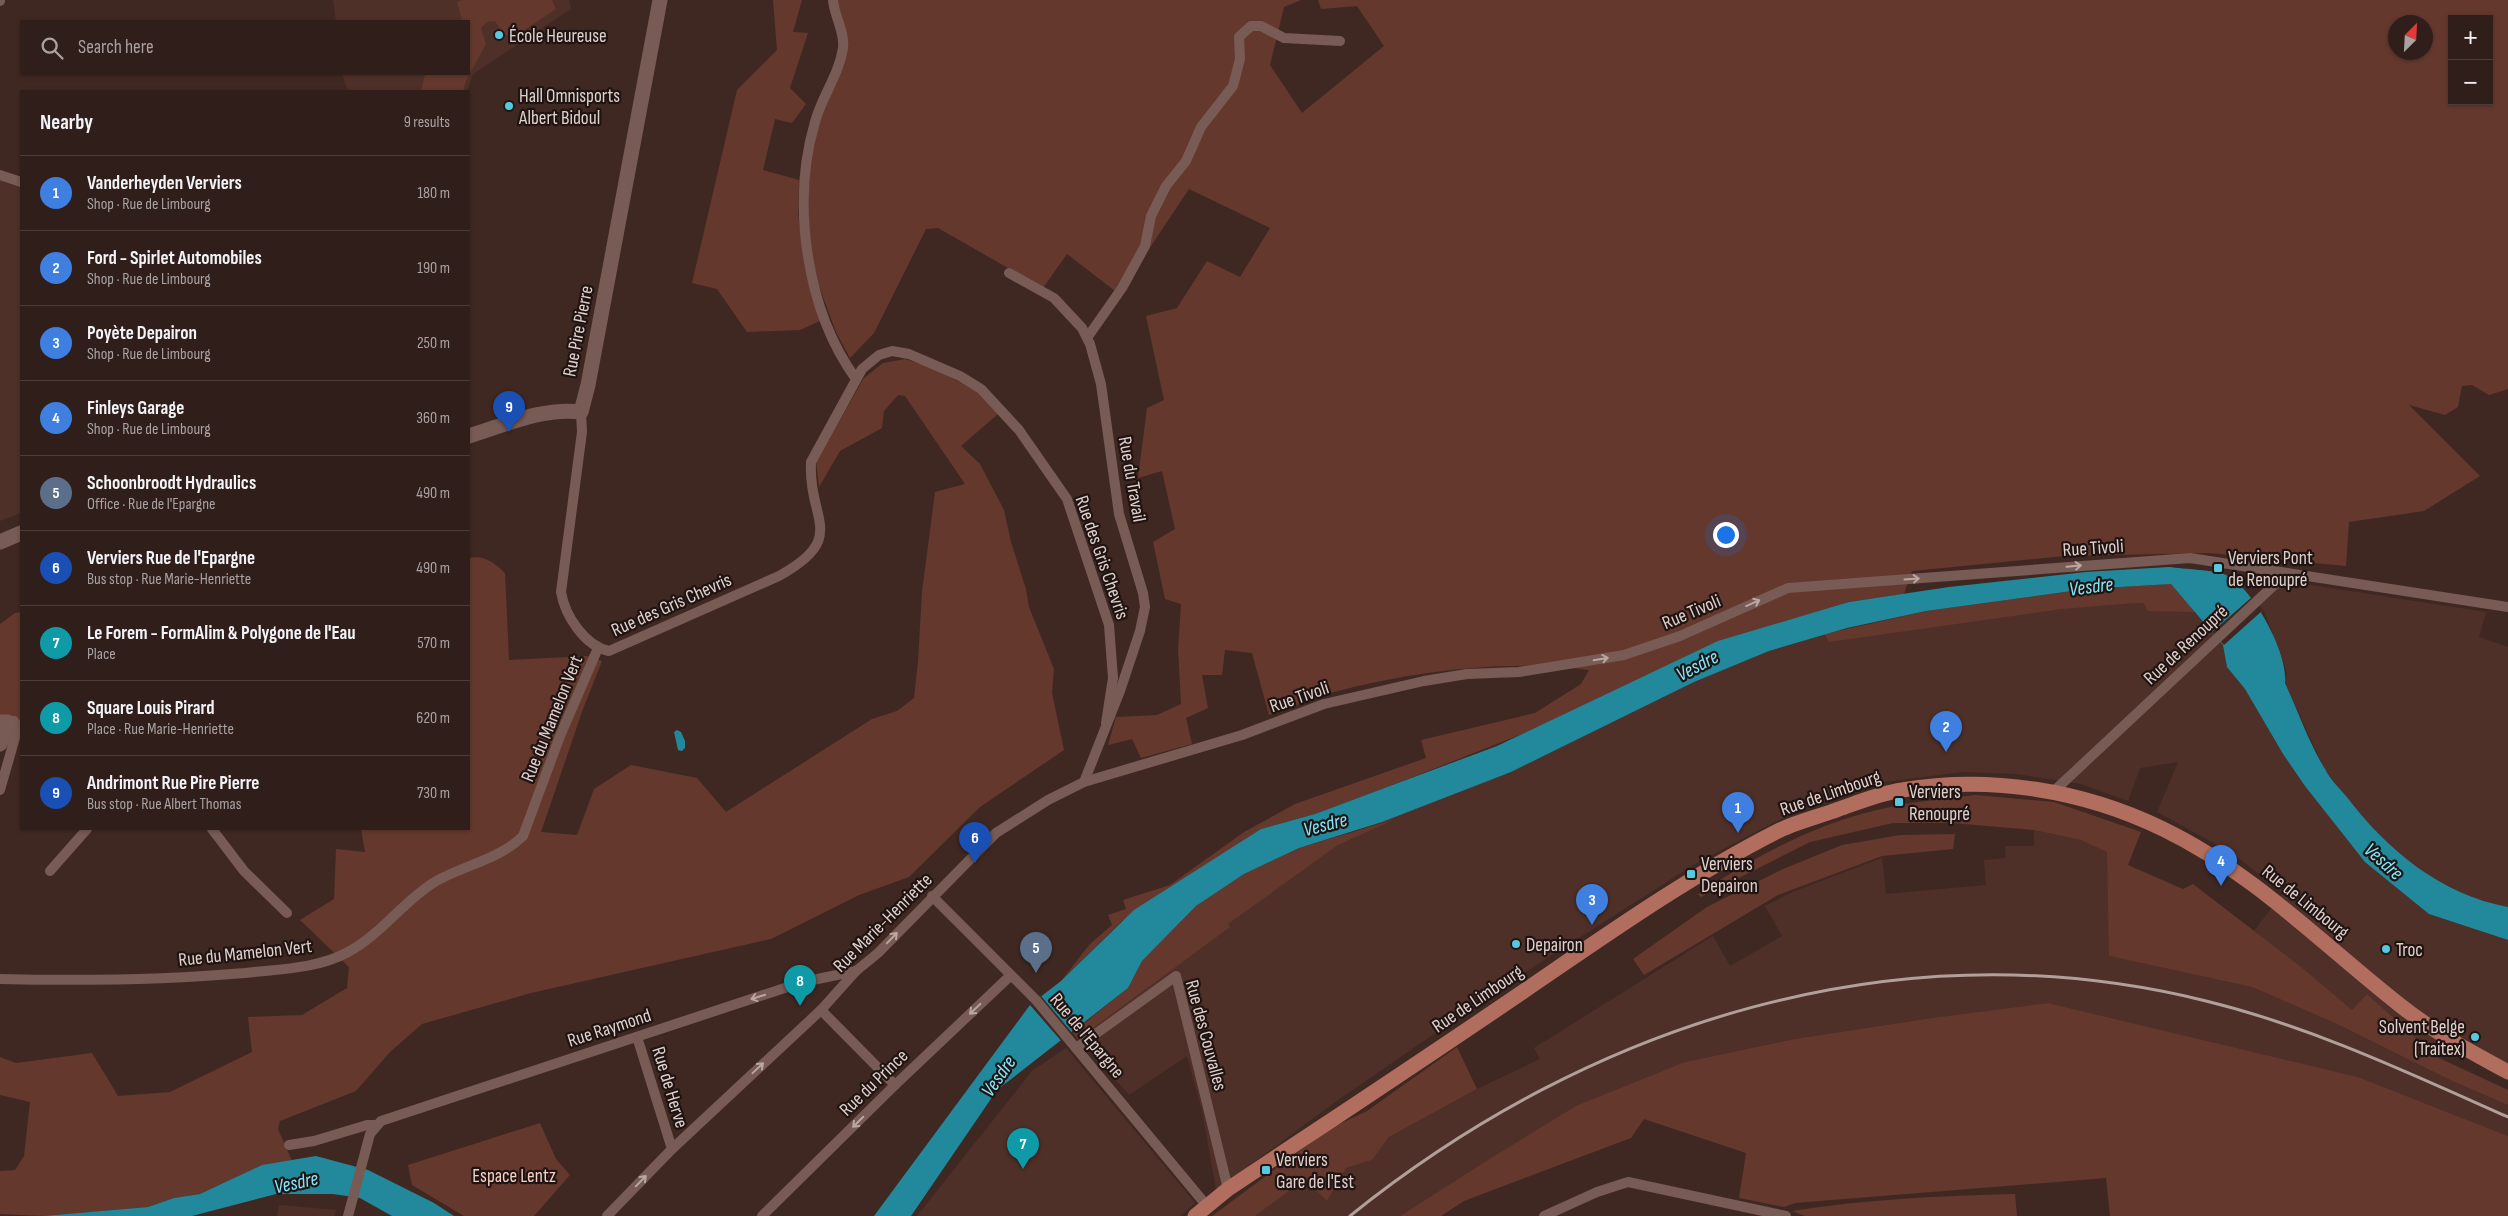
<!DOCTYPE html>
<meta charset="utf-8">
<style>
:root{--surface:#301e1a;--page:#382723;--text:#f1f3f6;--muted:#a8a2a2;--line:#4b3c39;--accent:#8bbbb9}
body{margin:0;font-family:"Sofia Sans Condensed",sans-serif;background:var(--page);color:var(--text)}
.controls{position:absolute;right:15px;top:15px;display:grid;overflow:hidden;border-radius:0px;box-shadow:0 1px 4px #0004}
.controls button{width:45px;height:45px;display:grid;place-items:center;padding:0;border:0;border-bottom:1px solid var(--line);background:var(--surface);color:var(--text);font:25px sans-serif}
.compass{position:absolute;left:2388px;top:15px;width:45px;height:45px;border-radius:50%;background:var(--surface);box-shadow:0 1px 4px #0004;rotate:24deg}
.you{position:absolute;left:1725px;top:534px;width:18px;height:18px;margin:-12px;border:4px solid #fff;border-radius:50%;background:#1a73e8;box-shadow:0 0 0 8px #1a73e833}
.badge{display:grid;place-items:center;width:32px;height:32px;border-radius:50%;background:var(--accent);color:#fff;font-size:16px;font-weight:700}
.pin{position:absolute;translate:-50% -41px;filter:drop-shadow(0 1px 2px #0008)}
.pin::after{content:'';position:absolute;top:26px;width:18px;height:15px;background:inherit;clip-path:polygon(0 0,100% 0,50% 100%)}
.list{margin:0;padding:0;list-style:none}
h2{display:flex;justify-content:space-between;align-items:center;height:65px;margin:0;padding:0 20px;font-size:21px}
h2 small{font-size:16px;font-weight:400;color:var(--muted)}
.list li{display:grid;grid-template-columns:32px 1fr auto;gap:15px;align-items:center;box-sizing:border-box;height:75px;padding:0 20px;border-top:1px solid var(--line)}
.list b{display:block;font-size:19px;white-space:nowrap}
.list p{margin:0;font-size:16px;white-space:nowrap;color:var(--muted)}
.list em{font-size:16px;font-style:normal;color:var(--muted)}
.icon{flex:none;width:28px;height:28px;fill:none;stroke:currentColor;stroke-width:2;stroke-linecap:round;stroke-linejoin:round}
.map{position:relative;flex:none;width:2508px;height:1216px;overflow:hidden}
.search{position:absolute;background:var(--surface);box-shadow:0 1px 4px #0004;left:20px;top:20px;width:450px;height:55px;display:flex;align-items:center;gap:12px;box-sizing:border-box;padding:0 18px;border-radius:0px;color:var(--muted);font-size:19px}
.panel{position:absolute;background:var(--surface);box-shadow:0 1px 4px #0004;left:20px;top:90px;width:450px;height:740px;border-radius:0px}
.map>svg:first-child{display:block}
.built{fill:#4f3028}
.green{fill:#64382d;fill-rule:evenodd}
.water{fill:#22899c}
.pier{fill:#402822}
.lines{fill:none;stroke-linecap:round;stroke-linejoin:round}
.street{stroke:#775b54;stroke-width:10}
.secondary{stroke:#775b54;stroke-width:15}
.primary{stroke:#b16e5e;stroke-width:15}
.rail{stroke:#b19f9a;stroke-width:3}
.oneway{stroke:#bba7a2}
.poi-dot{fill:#56c9e0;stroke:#1f1412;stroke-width:2}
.labels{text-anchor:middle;stroke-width:4.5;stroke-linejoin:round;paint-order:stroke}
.poi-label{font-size:19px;fill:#e0d0cc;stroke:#1f1412;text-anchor:start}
.street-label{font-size:19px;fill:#e0d0cc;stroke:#1f1412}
.park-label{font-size:19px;fill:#f9cfc5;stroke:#1f1412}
.water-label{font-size:20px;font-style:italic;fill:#82e7fc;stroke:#1f1412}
</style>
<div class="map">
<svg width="2508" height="1216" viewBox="0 0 2508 1216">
<rect width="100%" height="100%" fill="#402822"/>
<g class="built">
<polygon points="333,0 569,0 571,9 473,74 467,91 348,91 342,74 469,74 469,21 336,21"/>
<polygon points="0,178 21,184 21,513 0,521"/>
<polygon points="2298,583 2486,612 2479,637 2508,647 2508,907 2483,903 2434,879 2406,860 2367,824 2325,770 2285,683 2287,673 2264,610 2224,645 2227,667 2245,689 2283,754 2429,914 2508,940 2508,1065 2451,1030 2437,1057 2367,994 2352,1010 2254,931 2283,893 2232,853 2157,812 2178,762 2140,768 2128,801 2081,784 2016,774 1962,772 1884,782 1849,792 1794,812 1695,864 1508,983 1338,1100 1216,1190 1202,1110 1187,1056 1129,1095 1073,1033 1244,874 1511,772 1694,682 1769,651 1847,628 2171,584 2212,632 2268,584 2291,585"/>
<polygon points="2034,830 2081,840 2107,851 2110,956 2252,987 2339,1025 2452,1081 2508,1105 2508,1136 2358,1077 2048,1003 1932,1018 1794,1039 1685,1062 1483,1163 1400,1216 1255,1216 1305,1178 1327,1201 1346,1168 1372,1160 1389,1137 1477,1089 1540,1059 1534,1048 1713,936 1730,966 1782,936 1765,906 1795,891 1882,858 1886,894 1986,885 1984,860 2006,858 2005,846 2034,846"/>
<polygon points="1066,1048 1195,1203 1180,1216 917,1216 1032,1071"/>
<polygon points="279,1205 336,1210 334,1216 277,1216"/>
</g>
<g class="green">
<polygon points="462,0 552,0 556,9 512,38 504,34 495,21 487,22 481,28 486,44 466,81 463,91 421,91 425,74 469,74 469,21 462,21 457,2"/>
<polygon points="773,0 802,0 793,32 808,33 790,88 806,104 792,123 775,119 763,170 799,180 798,214 805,269 822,320 800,330 747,332 717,289 692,283 737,90 777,50"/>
<path d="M837,0h464l-17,7 -14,58 32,48 82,-67 -27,-40 -36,3 -3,-9h1190v389l-19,6 -17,-10 -10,1 -4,21 -13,8 -36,-10 71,71 -56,35 -75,11 -3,44 -138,-13 -143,3 -153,15 -8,23 -56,8 -243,94 -70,33 -145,57 -75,28 -54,15 -139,92 -61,60 29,-37 22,-19 -4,-10 18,-6 -3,-9 47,-15 74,-53 51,-28 131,-46 -5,-18 114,-27 46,-29 8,-14c-84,-11 -173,1 -255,22 -22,6 -43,16 -65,23l-17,-62 -27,-3 -3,25h-20l6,33 -22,10 6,26 -51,14 -9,-19 -24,6 8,-28 41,-2 24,-11 -3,-55 3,-45 -16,-5 -12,-57 22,-13 -13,-58 -24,7 9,-70 17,-8 -18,-84 31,-8 30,-47 33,16 30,-49 -81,-39 -70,105 -52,-40 -24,34 -105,-60 -12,1 -52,104 -24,25 -14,-26 -20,-54 -6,-28 -4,-63 14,-72 21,-46zM2452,19h37v82h-37zM2396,22h30v30h-30z"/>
<path d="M905,359l28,9 42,22 23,24 -37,32 19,18 24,46 7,32 15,47 3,18 25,62 -2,24 12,57 -84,57 -71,70 -50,18 -88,44 -240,54 -109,31 -32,28 -34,39 -76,30 -2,8 14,32 -30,4 -62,29 -26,4 -26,9 -105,9 -43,-2v-43l15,-1 9,-14 6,-54 -30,-7v-38l16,6 76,-10 26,43 52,-4 82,-40 -4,-35 54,-2 45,-27 2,-21 -49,-47 34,-21 2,-50 29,3 -4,-23h108v-271c16,-3 25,5 36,15l4,87 80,-4 13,5 -19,48 -42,123 36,3 17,-46 37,-24 66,13 29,34 146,-93 25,-8 17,-13 4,-36 4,-70 13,-100 30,-8 -60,-88 -7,-1 -14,16 -2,17 -42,23 -21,36 -3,-26 48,-83 19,-15z"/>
<polygon points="2171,584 2196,612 2148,611 2144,603 2134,603 2062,609 1829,642 1825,634 1926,611 2086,589"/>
<polygon points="21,612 21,736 10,727 0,730 0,624 15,613"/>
<path d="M1975,795l79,7 87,30 -13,33 55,24 10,-5 108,83 51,43 15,-16 70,63 71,33v15l-56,-24 -113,-56 -87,-38 -143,-31 -2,-104 -26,-12 -47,-10 -82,-7h-59l-83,19 -109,55 -3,-3c55,-36 114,-69 179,-84 32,-8 65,-11 98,-15z"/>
<polygon points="1393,820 1338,845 1228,924 1230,927 1078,1039 1073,1033 1128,988 1142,961 1196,906 1244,874 1299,848"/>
<polygon points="1955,834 1953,849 1882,856 1778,895 1644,975 1633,959 1707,907 1783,869 1842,845 1900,835"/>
<polygon points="2048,1003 2358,1077 2508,1136 2508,1216 2110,1216 2106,1178 1795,1203 1784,1207 1739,1198 1746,1153 1644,1119 1631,1138 1464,1201 1441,1216 1400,1216 1483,1163 1576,1106 1685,1062 1794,1039 1932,1018"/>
<polygon points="1457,1047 1477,1089 1389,1137 1372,1160 1346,1168 1327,1201 1305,1179 1255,1216 1212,1216 1329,1129 1367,1111"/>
<polygon points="540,1123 556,1159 570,1175 534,1216 464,1216 412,1185 408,1165"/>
<path d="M2015,1194l2,22h-212l-13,-5c74,-12 149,-15 223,-17z"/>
</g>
<g class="water">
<path d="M2169,567c14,2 46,3 57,8 27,12 63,80 59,108 13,28 24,60 40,86 5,10 14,19 21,27 40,53 95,99 162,111v33l-79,-26 -64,-52 -60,-76 -22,-32 -38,-65 -18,-22 -4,-22 -52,-61 -85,5 -160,22 -79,17 -78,23 -75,31 -183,90 -129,50 -83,26 -55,26 -48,32 -54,55 -14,27 -131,102 -86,126h-37l156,-211 31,-24 73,-71 127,-81 54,-15 182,-68 221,-105 131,-39 100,-15 137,-15z"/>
<polygon points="677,730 681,732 685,741 685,748 682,751 678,750 674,732"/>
<polygon points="316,1156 368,1170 434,1203 454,1216 392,1216 360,1198 333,1194 276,1194 192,1216 43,1216 148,1207 174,1198 200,1194 262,1165"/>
</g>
<g class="pier">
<polygon points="2252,597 2263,610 2224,645 2212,632"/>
<polygon points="1041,996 1074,1035 1063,1043 1030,1005"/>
</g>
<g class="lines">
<g class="street">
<path d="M833,0c1,16 12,31 10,48 -4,27 -21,48 -28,74 -24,81 -9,188 41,257"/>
<polyline points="0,1 0,0"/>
<polyline points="0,175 21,182"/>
<polyline points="1009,273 1054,298 1082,328 1090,344 1101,384 1119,514 1143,593 1145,607 1140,631 1120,691 1084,782"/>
<polyline points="1087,338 1122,288 1145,246 1151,216 1166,186 1186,161 1201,127 1233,86 1240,59 1239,37 1251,26 1261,26 1284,38 1340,41"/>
<path d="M581,412l1,20 -21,160c4,24 24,54 48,59l170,-75c70,-39 29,-55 32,-114l51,-93 17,-14 13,-4 17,3 51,22 21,13 38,41 48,69 42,126 4,53 -7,45"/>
<polyline points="0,790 18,727 14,721 7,722"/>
<polyline points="2054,791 2287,573"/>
<polyline points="212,829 244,871 287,913"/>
<polyline points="50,871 87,829"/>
<polyline points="932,896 1036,1000 1207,1206"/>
<path d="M0,979c82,2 163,1 245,-6 35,-4 72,-4 103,-21 32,-17 54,-49 85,-69 28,-17 66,-23 90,-47l37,-100 38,-88"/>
<polyline points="821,1010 895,1085"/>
<polyline points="637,1037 672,1149"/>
<polyline points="1076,1048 1176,976 1228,1189"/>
<polyline points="289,1145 314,1141 367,1125 376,1125"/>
<polyline points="348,1216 370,1134 381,1121 803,982 856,971"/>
<polyline points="607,1216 672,1149 821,1010 856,971 878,953 996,833 1048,800 1084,782 1242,735 1324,704 1424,681 1467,674 1519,672 1624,655 1680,636 1788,588 2190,558 2508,607"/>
<polyline points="762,1216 895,1085 1010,976"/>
<polyline points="1544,1216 1597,1192 1628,1182 1786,1216"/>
</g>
<g class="secondary">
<path d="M469,436c36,-11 74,-29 112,-24l7,-27 72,-385"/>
<polyline points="0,542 21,533"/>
<polyline points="0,722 7,722 8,726 0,744"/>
</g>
<path class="primary" d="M1195,1216l33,-27c99,-66 198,-131 296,-198 82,-56 164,-114 252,-159 19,-10 42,-15 63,-23 20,-7 42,-16 63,-19 88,-15 181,0 261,39 91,44 159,115 238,177 33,26 70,46 107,66"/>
<path class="rail" d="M1350,1216c242,-195 549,-291 856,-215 106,26 203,72 302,116"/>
</g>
<defs><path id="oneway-shaft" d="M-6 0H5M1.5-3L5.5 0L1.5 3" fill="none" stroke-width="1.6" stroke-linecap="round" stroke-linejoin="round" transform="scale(1.25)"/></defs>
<g class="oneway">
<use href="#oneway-shaft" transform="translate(2074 566) rotate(-5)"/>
<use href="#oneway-shaft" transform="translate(1912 579) rotate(-4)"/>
<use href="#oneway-shaft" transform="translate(1753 603) rotate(-24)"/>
<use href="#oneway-shaft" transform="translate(1601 659) rotate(-10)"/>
<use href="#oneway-shaft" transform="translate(892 938) rotate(-46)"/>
<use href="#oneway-shaft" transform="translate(758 997) rotate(162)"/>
<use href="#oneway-shaft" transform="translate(975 1009) rotate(137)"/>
<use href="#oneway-shaft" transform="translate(758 1068) rotate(-43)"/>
<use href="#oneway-shaft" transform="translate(858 1122) rotate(135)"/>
<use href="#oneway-shaft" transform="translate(641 1181) rotate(-46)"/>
</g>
<g class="poi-dot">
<circle cx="499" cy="35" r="5"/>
<circle cx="509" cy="106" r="5"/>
<rect x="2213" y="563" width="10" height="10" rx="2.5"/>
<rect x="1894" y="797" width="10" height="10" rx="2.5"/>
<rect x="1686" y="869" width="10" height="10" rx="2.5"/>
<circle cx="1516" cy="944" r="5"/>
<circle cx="2386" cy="949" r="5"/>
<circle cx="2475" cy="1037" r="5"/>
<rect x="1261" y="1165" width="10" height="10" rx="2.5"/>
</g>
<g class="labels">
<g class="poi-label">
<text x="509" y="42">École Heureuse</text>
<text x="519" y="102">Hall Omnisports<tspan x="519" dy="22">Albert Bidoul</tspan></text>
<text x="2228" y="564">Verviers Pont<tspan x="2228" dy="22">de Renoupré</tspan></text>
<text x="1909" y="798">Verviers<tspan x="1909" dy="22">Renoupré</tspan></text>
<text x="1701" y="870">Verviers<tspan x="1701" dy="22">Depairon</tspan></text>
<text x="1526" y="951">Depairon</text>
<text x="2396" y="956">Troc</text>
<text x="2465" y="1033" text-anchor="end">Solvent Belge<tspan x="2465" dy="22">(Traitex)</tspan></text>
<text x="1276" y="1166">Verviers<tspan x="1276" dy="22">Gare de l'Est</tspan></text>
</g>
<g class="street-label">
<text transform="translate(577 331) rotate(-79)" y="7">Rue Pire Pierre</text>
<text transform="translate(1133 479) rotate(80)" y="7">Rue du Travail</text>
<text transform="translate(2093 547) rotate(-4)" y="7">Rue Tivoli</text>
<text transform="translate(1103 557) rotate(71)" y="7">Rue des Gris Chevris</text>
<text transform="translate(671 604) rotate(-24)" y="7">Rue des Gris Chevris</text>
<text transform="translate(1691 611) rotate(-23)" y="7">Rue Tivoli</text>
<text transform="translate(2185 644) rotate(-43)" y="7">Rue de Renoupré</text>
<text transform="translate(1299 696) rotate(-19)" y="7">Rue Tivoli</text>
<text transform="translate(551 718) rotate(-68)" y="7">Rue du Mamelon Vert</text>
<text transform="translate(1830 792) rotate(-19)" y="7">Rue de Limbourg</text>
<text transform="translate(2306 901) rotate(39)" y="7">Rue de Limbourg</text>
<text transform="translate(882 922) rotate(-45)" y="7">Rue Marie-Henriette</text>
<text transform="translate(245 952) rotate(-6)" y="7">Rue du Mamelon Vert</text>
<text transform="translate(1477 998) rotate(-34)" y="7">Rue de Limbourg</text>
<text transform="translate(609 1027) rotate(-18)" y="7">Rue Raymond</text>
<text transform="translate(1088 1035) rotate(50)" y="7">Rue de l'Epargne</text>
<text transform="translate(1207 1035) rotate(75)" y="7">Rue des Couvalles</text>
<text transform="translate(873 1082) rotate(-44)" y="7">Rue du Prince</text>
<text transform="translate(671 1087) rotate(73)" y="7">Rue de Herve</text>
</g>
<g class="park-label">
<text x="514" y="1182">Espace Lentz</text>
</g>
<g class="water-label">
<text transform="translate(2091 586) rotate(-7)" y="7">Vesdre</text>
<text transform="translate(1697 665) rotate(-28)" y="7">Vesdre</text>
<text transform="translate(1325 824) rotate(-14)" y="7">Vesdre</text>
<text transform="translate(2384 861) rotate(42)" y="7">Vesdre</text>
<text transform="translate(998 1076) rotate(-55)" y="7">Vesdre</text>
<text transform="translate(296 1182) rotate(-12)" y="7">Vesdre</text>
</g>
</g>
</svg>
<div class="controls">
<button>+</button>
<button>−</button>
</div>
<svg class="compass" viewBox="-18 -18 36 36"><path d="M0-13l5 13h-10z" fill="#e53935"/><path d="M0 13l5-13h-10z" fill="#a8a2a2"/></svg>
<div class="you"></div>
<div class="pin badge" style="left:1738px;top:833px;background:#3f7fe0">1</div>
<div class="pin badge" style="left:1946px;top:752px;background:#3f7fe0">2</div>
<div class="pin badge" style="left:1592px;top:925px;background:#3f7fe0">3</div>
<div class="pin badge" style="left:2221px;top:886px;background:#3f7fe0">4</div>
<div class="pin badge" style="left:1036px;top:973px;background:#5c6f8a">5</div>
<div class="pin badge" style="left:975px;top:863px;background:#1a4fb4">6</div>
<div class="pin badge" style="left:1023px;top:1169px;background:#0f9aa8">7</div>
<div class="pin badge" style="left:800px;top:1006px;background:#0f9aa8">8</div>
<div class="pin badge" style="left:509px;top:432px;background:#1a4fb4">9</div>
<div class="search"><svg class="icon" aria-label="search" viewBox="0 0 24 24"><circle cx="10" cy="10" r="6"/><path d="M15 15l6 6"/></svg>Search here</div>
<section class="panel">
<h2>Nearby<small>9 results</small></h2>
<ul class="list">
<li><span class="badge" style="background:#3f7fe0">1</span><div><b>Vanderheyden Verviers</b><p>Shop · Rue de Limbourg</p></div><em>180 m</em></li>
<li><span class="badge" style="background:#3f7fe0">2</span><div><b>Ford - Spirlet Automobiles</b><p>Shop · Rue de Limbourg</p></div><em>190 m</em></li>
<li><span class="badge" style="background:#3f7fe0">3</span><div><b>Poyète Depairon</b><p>Shop · Rue de Limbourg</p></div><em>250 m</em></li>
<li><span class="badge" style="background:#3f7fe0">4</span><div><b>Finleys Garage</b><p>Shop · Rue de Limbourg</p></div><em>360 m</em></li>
<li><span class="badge" style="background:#5c6f8a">5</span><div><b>Schoonbroodt Hydraulics</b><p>Office · Rue de l'Epargne</p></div><em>490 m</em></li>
<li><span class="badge" style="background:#1a4fb4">6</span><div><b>Verviers Rue de l'Epargne</b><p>Bus stop · Rue Marie-Henriette</p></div><em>490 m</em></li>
<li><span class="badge" style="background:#0f9aa8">7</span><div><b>Le Forem - FormAlim &amp; Polygone de l'Eau</b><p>Place</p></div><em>570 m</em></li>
<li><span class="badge" style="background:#0f9aa8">8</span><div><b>Square Louis Pirard</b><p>Place · Rue Marie-Henriette</p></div><em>620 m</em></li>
<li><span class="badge" style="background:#1a4fb4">9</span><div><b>Andrimont Rue Pire Pierre</b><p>Bus stop · Rue Albert Thomas</p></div><em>730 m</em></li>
</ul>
</section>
</div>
